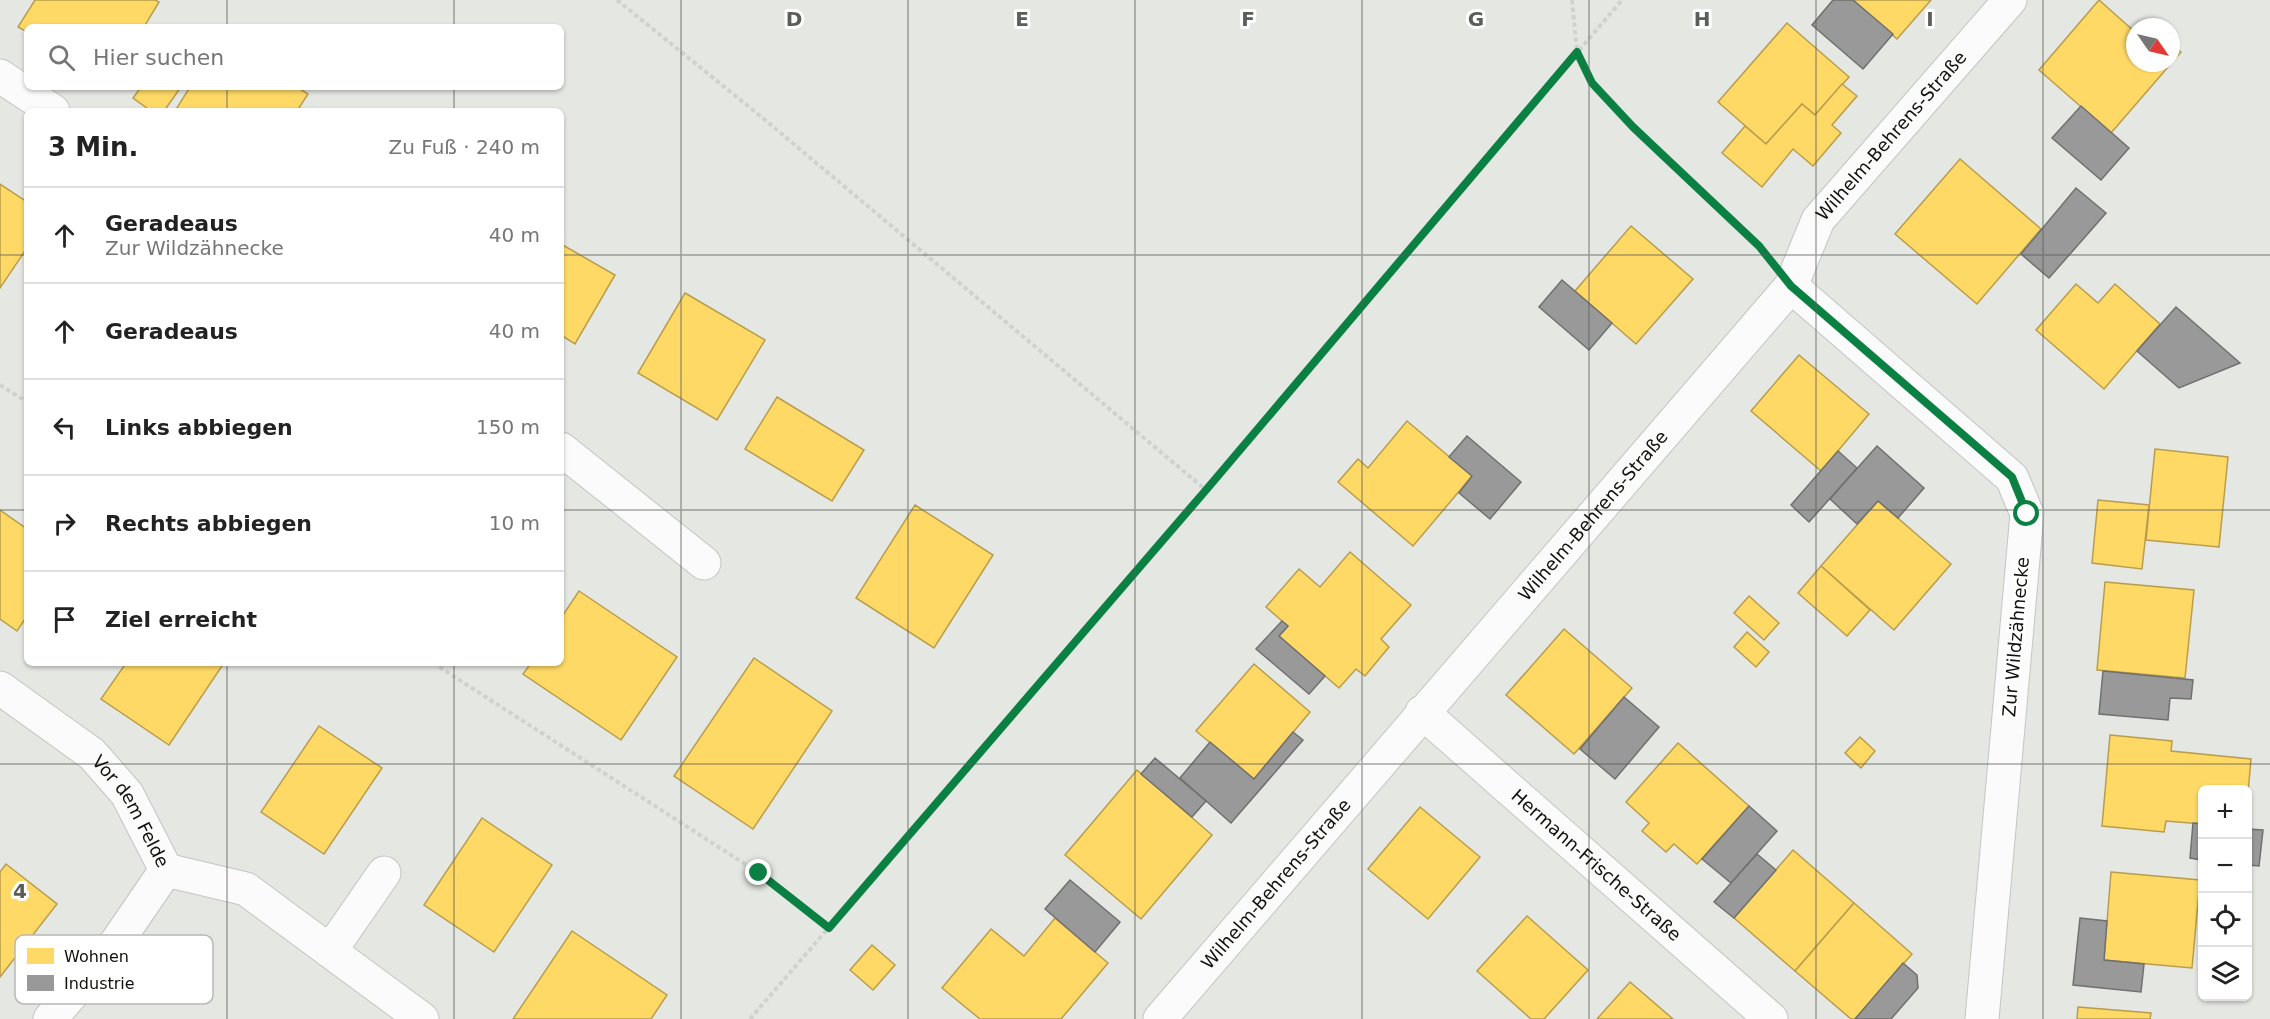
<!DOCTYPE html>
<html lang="de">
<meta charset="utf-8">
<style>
:root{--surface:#fff;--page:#f6f6f6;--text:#222;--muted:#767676;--line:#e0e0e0}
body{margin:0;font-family:"DejaVu Sans",sans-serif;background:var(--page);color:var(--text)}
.controls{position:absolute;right:18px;bottom:18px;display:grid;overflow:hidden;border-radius:9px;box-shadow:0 2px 4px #0004}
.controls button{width:54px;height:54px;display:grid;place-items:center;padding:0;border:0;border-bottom:2px solid var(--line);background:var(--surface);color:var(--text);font:30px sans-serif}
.compass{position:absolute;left:2126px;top:18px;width:54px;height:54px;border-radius:50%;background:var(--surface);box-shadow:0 2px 4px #0004;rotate:124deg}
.stop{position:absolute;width:18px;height:18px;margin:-14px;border:4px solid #0b8043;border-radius:50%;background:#fff}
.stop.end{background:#0b8043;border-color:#fff;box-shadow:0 2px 6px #0008}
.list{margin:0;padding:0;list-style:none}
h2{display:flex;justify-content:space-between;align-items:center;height:78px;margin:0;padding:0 24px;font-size:26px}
h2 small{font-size:20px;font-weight:400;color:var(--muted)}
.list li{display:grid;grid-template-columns:39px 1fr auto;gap:18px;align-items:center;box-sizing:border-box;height:96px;padding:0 24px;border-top:2px solid var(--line)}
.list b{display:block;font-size:22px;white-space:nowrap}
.list p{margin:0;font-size:20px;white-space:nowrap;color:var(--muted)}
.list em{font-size:20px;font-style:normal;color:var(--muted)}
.icon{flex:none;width:33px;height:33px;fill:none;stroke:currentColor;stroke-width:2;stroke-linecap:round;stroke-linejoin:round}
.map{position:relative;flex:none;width:2270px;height:1019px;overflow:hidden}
.search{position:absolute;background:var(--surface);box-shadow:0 2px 4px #0004;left:24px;top:24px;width:540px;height:66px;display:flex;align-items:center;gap:15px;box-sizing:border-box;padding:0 21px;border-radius:9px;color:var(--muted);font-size:22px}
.panel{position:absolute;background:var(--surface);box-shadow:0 2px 4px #0004;left:24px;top:108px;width:540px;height:558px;border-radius:9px}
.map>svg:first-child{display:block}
.homes{fill:#ffd966;stroke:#b89d4c;stroke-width:1.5}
.industry{fill:#999;stroke:#70706f;stroke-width:1.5}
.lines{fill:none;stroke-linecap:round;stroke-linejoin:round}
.minor-casing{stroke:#c4c5c2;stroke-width:35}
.path{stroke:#d1d2cf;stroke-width:4;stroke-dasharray:4.5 3;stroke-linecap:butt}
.minor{stroke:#fbfbfb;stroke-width:33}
.route{stroke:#0b8043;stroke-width:8}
.grid{fill:none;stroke:#5b5d58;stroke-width:1.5;stroke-opacity:0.55}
.labels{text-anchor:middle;stroke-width:6;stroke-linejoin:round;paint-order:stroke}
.street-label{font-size:18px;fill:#11120e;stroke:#fff}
.key{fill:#fff;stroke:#b8b8b7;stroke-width:1.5}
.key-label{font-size:16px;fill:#11120e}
.grid-label{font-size:20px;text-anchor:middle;font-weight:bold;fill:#5b5d58;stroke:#fff;stroke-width:6;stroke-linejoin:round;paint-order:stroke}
</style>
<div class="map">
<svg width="2270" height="1019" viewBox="0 0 2270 1019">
<rect width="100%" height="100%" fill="#e5e7e2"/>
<g class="homes">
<polygon points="35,0 155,0 159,2 144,27 27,27 27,32 18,27"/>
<polygon points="1853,0 1931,0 1897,39"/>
<polygon points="2099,0 2135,32 2135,63 2171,63 2171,44 2181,52 2111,133 2039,70"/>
<polygon points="1787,23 1849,77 1815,115 1802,104 1766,144 1718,102"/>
<polygon points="1842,84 1857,96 1832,125 1841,133 1813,166 1793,149 1762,187 1722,153 1745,126 1766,144 1802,104 1815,115"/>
<polygon points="141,87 181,87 164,111 151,111 133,98"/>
<polygon points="190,87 297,87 308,94 297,111 175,111"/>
<polygon points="1960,159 2041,229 1977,304 1895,234"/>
<polygon points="0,184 27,202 27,248 0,288"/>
<polygon points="1631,226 1693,279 1636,344 1575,291"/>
<polygon points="561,244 615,275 575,344 561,335"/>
<polygon points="2076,284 2098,303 2115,284 2160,324 2104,389 2036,330"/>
<polygon points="685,293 765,340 717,420 638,373"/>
<polygon points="1799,355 1869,414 1821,471 1751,411"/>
<polygon points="777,397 864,450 832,501 745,449"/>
<polygon points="1407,421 1472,476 1413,546 1338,482 1358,459 1368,468"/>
<polygon points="2155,449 2228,457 2219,547 2146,540"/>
<polygon points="2098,500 2149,505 2142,569 2092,563"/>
<polygon points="1878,501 1951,564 1894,630 1821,566"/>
<polygon points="915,505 993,555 934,648 856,598"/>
<polygon points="0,510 27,529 27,616 17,631 0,619"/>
<polygon points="1350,552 1411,605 1381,639 1389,647 1365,676 1356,669 1339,688 1279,636 1288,626 1266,607 1299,569 1320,587"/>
<polygon points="1821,566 1870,610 1847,636 1798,593"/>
<polygon points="2105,582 2194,590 2185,678 2097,670"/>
<polygon points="579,591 677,657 621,740 523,674 531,663 561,663 561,618"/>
<polygon points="1749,596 1779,623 1764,640 1734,613"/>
<polygon points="1564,629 1632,688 1574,754 1506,695"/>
<polygon points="1747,632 1769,652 1756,667 1734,647"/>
<polygon points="754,658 832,711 753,829 674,776"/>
<polygon points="126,663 224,663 169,745 101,699"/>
<polygon points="1254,664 1310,712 1254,779 1196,731"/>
<polygon points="319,726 382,768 324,854 261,812"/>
<polygon points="2110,735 2172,741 2171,751 2251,759 2248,793 2248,790 2202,790 2202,824 2166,821 2164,832 2102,826"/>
<polygon points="1860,737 1875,751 1861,768 1845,753"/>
<polygon points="1678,743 1749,806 1697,864 1674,844 1666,852 1642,831 1649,823 1626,802"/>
<polygon points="1137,770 1212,835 1141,919 1065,855"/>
<polygon points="1420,807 1480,857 1428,919 1368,869"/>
<polygon points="482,818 552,865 494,952 424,905"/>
<polygon points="1793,850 1854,903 1795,971 1734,918"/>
<polygon points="6,864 57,904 0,977 0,872"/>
<polygon points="2111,872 2200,880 2192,968 2104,960"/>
<polygon points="1854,903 1912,954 1855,1019 1851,1019 1795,971"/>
<polygon points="1527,916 1588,970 1544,1019 1531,1019 1477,971"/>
<polygon points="1055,918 1108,963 1061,1019 980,1019 942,988 991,929 1024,956"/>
<polygon points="572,931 667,995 651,1019 513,1019"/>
<polygon points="872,945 895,965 873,990 850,970"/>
<polygon points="1630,982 1673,1019 1597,1019"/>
<polygon points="2078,1007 2151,1013 2150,1019 2077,1019"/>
</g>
<g class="industry">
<polygon points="1833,0 1853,0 1893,34 1863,69 1812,25"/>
<polygon points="2081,106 2129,148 2101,180 2052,138"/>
<polygon points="2076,188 2106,213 2049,278 2021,254"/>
<polygon points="1562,280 1612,323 1589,350 1539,307"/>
<polygon points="2176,307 2240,363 2179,388 2137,351"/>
<polygon points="1467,436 1521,482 1490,519 1459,493 1472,476 1449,457"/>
<polygon points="1877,446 1924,488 1898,518 1878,501 1857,524 1830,499"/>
<polygon points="1838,451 1857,468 1809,522 1791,505"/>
<polygon points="1282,621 1288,626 1279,636 1325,676 1309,694 1256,649"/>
<polygon points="2103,671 2193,680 2191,699 2170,698 2168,720 2099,714"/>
<polygon points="1624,697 1659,727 1615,779 1580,749"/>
<polygon points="1293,732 1303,740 1231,823 1180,778 1210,742 1254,779"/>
<polygon points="1155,758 1206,801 1192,817 1141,774"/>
<polygon points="1749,806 1777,831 1731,883 1702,859"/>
<polygon points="2193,823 2202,824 2202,860 2190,858"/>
<polygon points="2248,829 2263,830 2259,866 2248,865"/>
<polygon points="1757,854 1776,870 1734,918 1714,902"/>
<polygon points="1070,880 1120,922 1095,952 1045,909"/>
<polygon points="2080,918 2107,921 2104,960 2144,964 2141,992 2073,985"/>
<polygon points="1903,963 1917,975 1918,988 1891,1019 1855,1019"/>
</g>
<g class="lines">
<defs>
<g id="minor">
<polyline points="0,76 53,111"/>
<polyline points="1791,286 2012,478 2027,514 1982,1019"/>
<polyline points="561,449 704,563"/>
<path id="s1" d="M0,688l92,66 35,40 39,76 80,19 176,130"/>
<path id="s2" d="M1422,712l349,307"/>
<polyline points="330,951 384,873"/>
<polyline points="50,1019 116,943 166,870"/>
<path id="s3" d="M1160,1019l631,-733 27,-66 192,-220"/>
</g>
</defs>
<use href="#minor" class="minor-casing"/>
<g class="path">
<polyline points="617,0 764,119 1206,490"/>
<polyline points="1572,0 1577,52 1592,83 1633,127 1761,248"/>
<polyline points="0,385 27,402"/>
<polyline points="433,663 759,873 829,928"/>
<polyline points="750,1019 1206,490 1622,0"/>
</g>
<use href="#minor" class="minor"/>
</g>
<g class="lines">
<polyline class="route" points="759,873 829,928 1206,490 1577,52 1592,83 1633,127 1759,246 1791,286 2012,477 2027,514"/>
</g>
<path class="grid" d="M227,0v27M454,0v27M681,0v1019M908,0v1019M1135,0v1019M1362,0v1019M1589,0v1019M1816,0v1019M2043,0v1019M227,87v24M454,87v24M0,255h27M561,255h1709M0,510h27M561,510h1709M227,663v356M454,663v356M0,764h2270"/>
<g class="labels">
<g class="street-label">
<text dy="6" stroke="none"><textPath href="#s3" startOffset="1150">Wilhelm-Behrens-Straße</textPath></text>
<text dy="6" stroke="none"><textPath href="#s3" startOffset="664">Wilhelm-Behrens-Straße</textPath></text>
<text transform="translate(2016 637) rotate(-85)" y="6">Zur Wildzähnecke</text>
<text dy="6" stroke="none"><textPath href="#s1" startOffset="183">Vor dem Felde</textPath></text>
<text dy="6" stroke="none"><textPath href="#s2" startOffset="232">Hermann-Frische-Straße</textPath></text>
<text dy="6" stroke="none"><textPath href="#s3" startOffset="178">Wilhelm-Behrens-Straße</textPath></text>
</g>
</g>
<rect x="15" y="935" width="198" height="69" rx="9" class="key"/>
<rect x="27" y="948" width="27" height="16" fill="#ffd966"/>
<rect x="27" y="975" width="27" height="16" fill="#999"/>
<g class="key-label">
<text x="64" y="962">Wohnen</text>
<text x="64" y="989">Industrie</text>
</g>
<g class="grid-label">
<text x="794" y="26">D</text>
<text x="1022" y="26">E</text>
<text x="1248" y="26">F</text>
<text x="1476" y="26">G</text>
<text x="1702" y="26">H</text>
<text x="1930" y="26">I</text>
<text x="20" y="898">4</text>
</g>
</svg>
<div class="controls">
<button>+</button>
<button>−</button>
<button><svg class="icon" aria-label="locate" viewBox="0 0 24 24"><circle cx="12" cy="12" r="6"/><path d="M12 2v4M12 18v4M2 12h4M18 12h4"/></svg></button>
<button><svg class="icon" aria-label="layers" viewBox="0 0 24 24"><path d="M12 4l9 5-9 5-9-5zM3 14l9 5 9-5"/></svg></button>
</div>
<svg class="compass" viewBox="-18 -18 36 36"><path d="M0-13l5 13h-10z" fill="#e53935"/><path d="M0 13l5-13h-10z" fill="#767676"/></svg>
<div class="stop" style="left:2027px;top:514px"></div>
<div class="stop end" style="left:759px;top:873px"></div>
<div class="search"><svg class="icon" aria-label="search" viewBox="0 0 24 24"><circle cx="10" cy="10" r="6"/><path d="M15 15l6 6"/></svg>Hier suchen</div>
<section class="panel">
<h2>3 Min.<small>Zu Fuß · 240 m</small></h2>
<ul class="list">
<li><svg class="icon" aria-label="ahead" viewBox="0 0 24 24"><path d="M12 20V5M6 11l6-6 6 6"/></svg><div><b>Geradeaus</b><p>Zur Wildzähnecke</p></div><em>40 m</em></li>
<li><svg class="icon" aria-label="ahead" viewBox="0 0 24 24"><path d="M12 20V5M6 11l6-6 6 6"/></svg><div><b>Geradeaus</b></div><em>40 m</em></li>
<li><svg class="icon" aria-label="left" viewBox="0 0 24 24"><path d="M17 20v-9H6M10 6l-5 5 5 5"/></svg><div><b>Links abbiegen</b></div><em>150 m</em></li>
<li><svg class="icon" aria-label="right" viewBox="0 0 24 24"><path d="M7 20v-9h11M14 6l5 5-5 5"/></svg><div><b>Rechts abbiegen</b></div><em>10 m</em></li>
<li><svg class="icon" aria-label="arrive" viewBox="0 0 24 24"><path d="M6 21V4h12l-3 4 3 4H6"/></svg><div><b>Ziel erreicht</b></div></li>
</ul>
</section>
</div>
